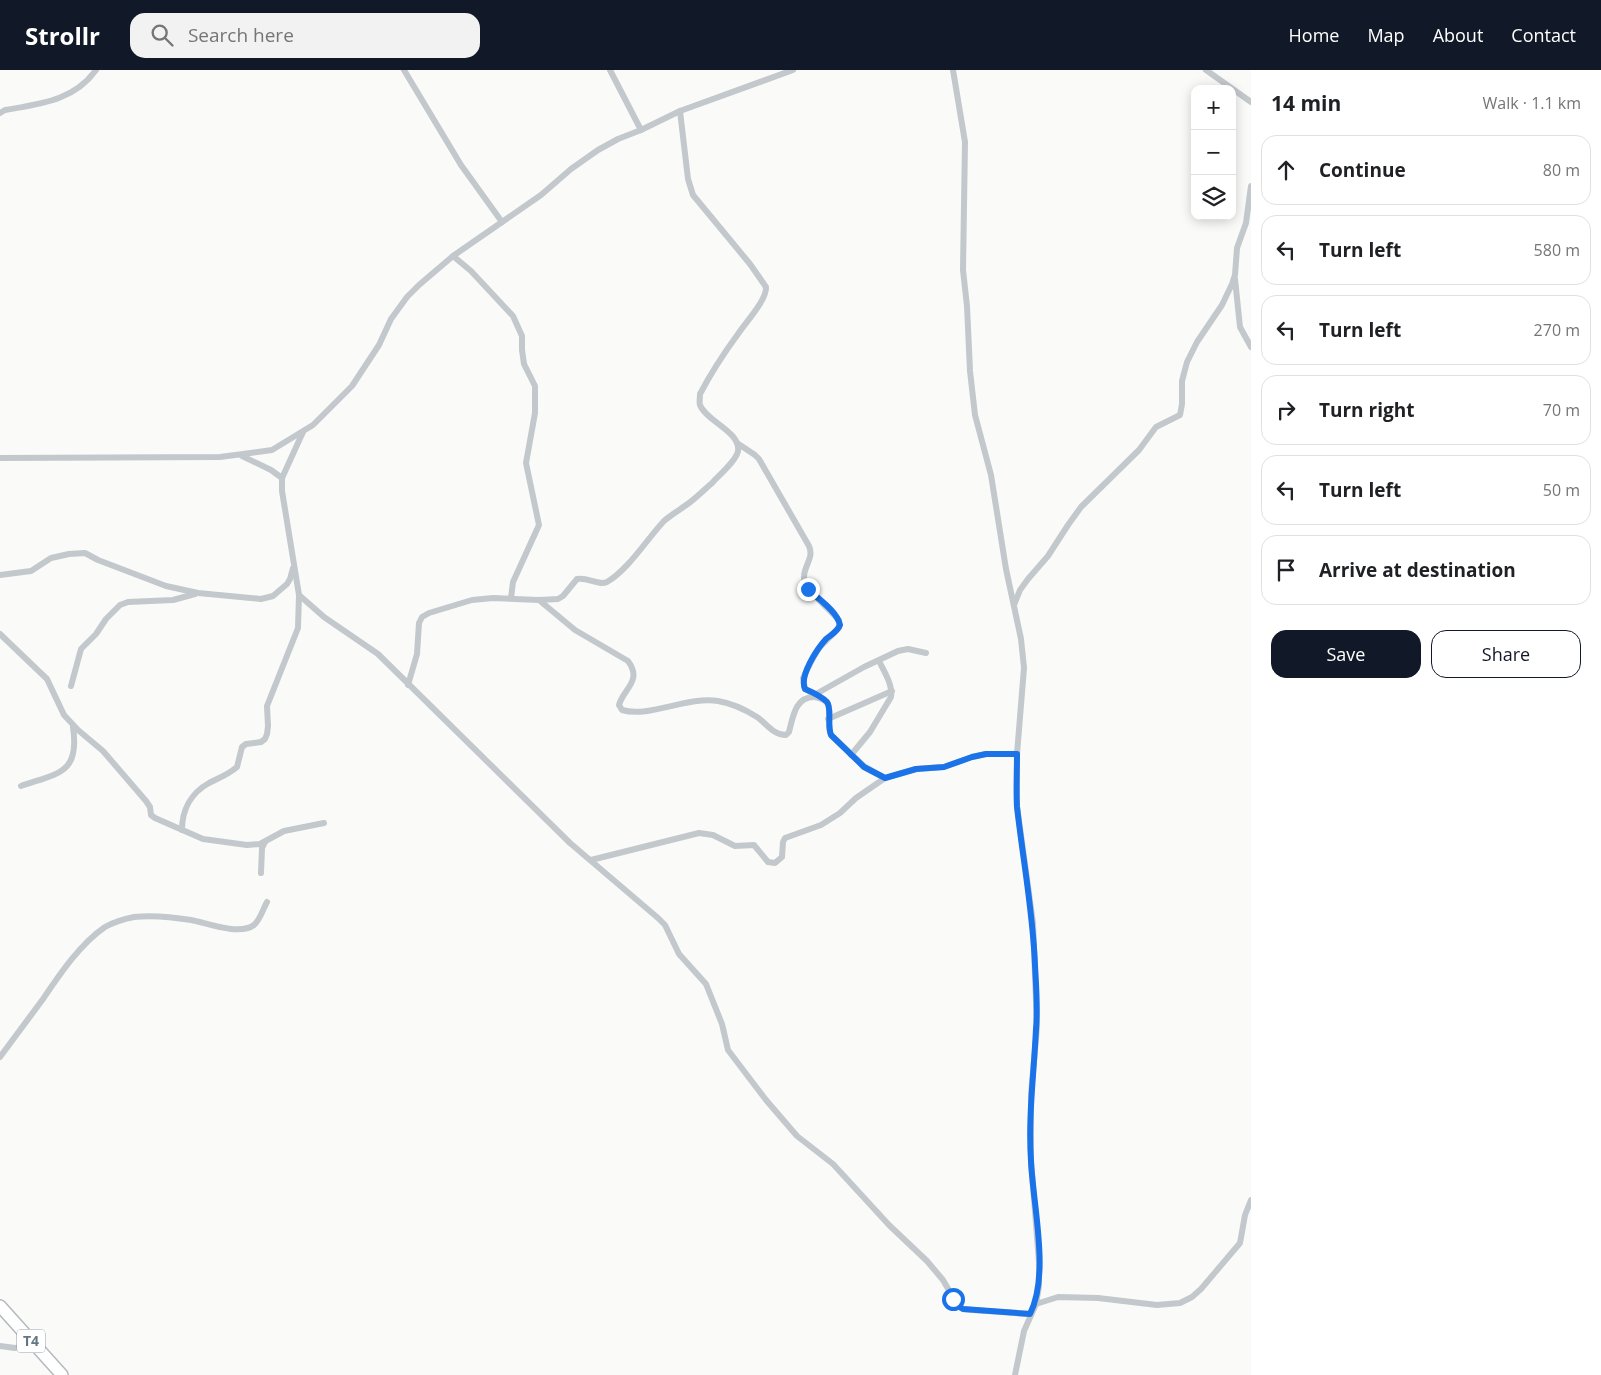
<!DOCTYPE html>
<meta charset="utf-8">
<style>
:root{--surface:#fff;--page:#f2f2f2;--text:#202124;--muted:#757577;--line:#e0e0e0;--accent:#111827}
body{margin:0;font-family:"Open Sans",sans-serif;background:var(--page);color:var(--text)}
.controls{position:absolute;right:15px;top:15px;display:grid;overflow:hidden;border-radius:10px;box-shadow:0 2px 12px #0003}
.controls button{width:45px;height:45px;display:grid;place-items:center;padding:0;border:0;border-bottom:1px solid var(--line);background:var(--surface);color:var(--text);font:25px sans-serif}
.stop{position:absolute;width:15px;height:15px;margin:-11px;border:4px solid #1a73e8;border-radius:50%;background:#fff}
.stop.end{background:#1a73e8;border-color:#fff;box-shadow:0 1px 5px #0008}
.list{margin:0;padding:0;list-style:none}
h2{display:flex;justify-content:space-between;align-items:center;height:65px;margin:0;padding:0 20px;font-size:21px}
h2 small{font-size:16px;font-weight:400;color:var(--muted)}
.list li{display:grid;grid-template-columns:32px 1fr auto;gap:15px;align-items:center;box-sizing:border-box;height:70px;margin:0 10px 10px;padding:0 10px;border:1px solid var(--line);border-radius:15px}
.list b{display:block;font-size:19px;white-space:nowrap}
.list em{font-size:16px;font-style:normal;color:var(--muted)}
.actions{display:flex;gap:10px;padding:15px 20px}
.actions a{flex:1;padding:11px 0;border:1px solid var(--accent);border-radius:15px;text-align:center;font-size:18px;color:var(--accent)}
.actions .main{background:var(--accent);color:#fff}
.icon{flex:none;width:28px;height:28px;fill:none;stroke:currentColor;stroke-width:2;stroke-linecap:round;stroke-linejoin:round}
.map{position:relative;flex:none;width:1251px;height:1305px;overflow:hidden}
header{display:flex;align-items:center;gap:30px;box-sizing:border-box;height:70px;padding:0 25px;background:var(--accent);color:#fff}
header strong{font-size:24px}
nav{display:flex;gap:28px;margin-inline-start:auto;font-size:18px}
.search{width:350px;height:45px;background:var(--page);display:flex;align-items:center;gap:12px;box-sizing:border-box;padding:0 18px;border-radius:15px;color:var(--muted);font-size:19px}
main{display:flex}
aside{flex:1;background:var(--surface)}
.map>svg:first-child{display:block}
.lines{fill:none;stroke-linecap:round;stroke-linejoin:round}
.highway-casing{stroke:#b4b9bd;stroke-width:14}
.street{stroke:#c3c8cc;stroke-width:6}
.highway{stroke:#fff;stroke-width:11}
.route{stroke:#1a73e8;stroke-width:6}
.labels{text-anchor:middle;stroke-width:5;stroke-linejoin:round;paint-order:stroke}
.shield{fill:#fff;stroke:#939fa8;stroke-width:1}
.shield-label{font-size:14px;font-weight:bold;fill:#657683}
</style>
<header>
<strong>Strollr</strong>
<div class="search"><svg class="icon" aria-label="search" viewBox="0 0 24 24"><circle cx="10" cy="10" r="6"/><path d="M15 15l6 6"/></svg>Search here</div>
<nav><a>Home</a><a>Map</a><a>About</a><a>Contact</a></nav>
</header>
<main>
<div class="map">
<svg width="1251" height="1305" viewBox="0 0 1251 1305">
<rect width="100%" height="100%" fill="#fafaf8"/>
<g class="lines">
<defs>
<polyline id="highway" points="0,1236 62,1305"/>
</defs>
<use href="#highway" class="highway-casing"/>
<g class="street">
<polyline points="404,0 461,95 502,152"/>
<polyline points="610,0 641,60"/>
<polyline points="953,0 965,72 963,200 967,236 970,301 975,345 991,405 1006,499 1021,569 1024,598 1017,684 1017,736 1033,853 1037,957 1031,1024 1031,1091 1039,1192 1039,1216 1036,1234 1024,1261 1015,1305"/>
<polyline points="1206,0 1251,32"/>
<path d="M0,43l5,-3c34,-6 69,-9 91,-40"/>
<polyline points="453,186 471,201 513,246 522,266 522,280 524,294 535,316 535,343 526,393 539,455 513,512 511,528"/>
<polyline points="1235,209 1240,257 1251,277"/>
<polyline points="303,362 282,408 282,421 299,525 324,547 378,584 570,773 658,848 665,855 679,884 706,914 722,954 728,980 766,1030 797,1066 833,1094 889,1155 927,1191 943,1210 958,1236 963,1239 973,1240 1030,1244"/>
<path d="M737,373l18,12 4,4 50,87c5,12 -4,18 -5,30 -2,11 27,35 35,44v8l-20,20 -7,12 -9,18 2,11 14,8"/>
<polyline points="242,386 271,400 282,408"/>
<polyline points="0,388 220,387 272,380 313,355 352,316 379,275 391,249 407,227 419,215 453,186 541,125 571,99 598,80 618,69 641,60 680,41 793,0"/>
<polyline points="0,505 31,501 51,488 69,484 85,483 98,490 166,516 198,523 261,529 273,526 287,514 290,509 293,498"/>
<path d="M539,530l36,30 53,31c15,20 -5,28 -9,44l3,5c28,8 65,-14 96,-9 12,2 28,9 39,16 9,6 16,18 29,18l3,-3c4,-15 6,-35 25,-35 5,1 11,2 14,7 4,8 -2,20 3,31l34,32 20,11"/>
<polyline points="1014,535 1020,520 1028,509 1048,486 1068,455 1081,437 1139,380 1156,357 1180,345 1182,334 1182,311 1187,292 1197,272 1222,235 1232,214 1235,205 1237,178 1246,153 1251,116"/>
<polyline points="0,564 47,609 64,645 78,660 103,681 146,731 150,737 151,745 155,748 203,769 247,775 260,774 284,761 324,753"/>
<path d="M408,615l9,-31 2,-31 3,-6 7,-4 43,-13 21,-2 46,2 19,-1 5,-3 14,-17c11,-2 21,7 30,3 21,-12 40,-43 57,-61 8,-7 17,-12 25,-18 8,-6 15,-13 23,-20 6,-7 25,-23 26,-32 3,-19 -32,-30 -38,-46 -1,-3 0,-7 0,-11 11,-21 24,-41 38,-60 7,-11 29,-34 28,-47l-16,-23 -57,-69 -5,-16 -8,-68"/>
<polyline points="71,616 81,579 96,564 106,549 120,535 128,532 173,530 195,524"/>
<polyline points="816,624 864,597 898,581 908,579 926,583"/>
<polyline points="828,649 892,621"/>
<path d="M851,685l19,-23 21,-35c2,-12 -7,-26 -12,-36"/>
<path d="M21,716c37,-13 59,-12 52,-59"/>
<path d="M182,760c0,-20 9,-37 27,-47 10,-5 20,-9 28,-16l5,-20 4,-3 15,-2 4,-3 2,-5 1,-8 -1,-20 31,-78 1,-33"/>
<polyline points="591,790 699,763 713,765 735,776 754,775 768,792 775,793 782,787 783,772 785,768 821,755 840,743 856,728 885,708 916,699 944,697 972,687 986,684 1017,684"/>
<polyline points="261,803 262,778 265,772"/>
<path d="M0,987c14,-19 29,-39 43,-58 17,-25 37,-55 62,-72 9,-5 19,-8 29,-10 18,-2 39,0 57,3 16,3 48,16 63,5 6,-5 9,-16 13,-23"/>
<polyline points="1036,1234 1058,1227 1098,1228 1157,1235 1180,1233 1192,1227 1201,1219 1240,1173 1245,1145 1251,1130"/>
<polyline points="0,1276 15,1278 35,1276"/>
</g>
<use href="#highway" class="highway"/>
</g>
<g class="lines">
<path class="route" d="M808,519c10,10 29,22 32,36 -3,7 -8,9 -14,14 -9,10 -27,37 -21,50 7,3 17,8 22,13 5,7 0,23 4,33l33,32 21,11 31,-9 28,-2 28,-10 14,-3h31c0,18 -1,36 0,53 6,53 16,105 18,158 1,21 3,43 1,64 -2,44 -8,88 -5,132 2,45 19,113 -1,153l-67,-5 -5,-3 -5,-7"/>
</g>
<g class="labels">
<rect class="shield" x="17" y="1259.5" width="28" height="23" rx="4"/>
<g class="shield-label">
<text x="31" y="1276">T4</text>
</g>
</g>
</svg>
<div class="controls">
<button>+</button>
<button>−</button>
<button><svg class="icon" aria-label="layers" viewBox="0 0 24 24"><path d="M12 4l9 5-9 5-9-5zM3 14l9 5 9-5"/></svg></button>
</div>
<div class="stop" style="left:953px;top:1229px"></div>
<div class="stop end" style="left:808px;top:519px"></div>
</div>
<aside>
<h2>14 min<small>Walk · 1.1 km</small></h2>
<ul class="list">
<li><svg class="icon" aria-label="ahead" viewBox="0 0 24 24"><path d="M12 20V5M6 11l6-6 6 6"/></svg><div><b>Continue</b></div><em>80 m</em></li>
<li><svg class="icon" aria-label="left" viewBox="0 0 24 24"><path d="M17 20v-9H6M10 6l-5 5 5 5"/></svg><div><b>Turn left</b></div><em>580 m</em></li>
<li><svg class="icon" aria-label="left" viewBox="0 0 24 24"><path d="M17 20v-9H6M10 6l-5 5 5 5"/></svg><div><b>Turn left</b></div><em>270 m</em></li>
<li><svg class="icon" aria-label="right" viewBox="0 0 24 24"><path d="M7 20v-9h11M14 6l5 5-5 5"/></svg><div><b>Turn right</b></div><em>70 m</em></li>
<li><svg class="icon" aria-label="left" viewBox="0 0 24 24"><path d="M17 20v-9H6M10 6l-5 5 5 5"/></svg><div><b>Turn left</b></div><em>50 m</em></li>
<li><svg class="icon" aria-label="arrive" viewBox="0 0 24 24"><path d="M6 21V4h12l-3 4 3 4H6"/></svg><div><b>Arrive at destination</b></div></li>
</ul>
<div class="actions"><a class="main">Save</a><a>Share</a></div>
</aside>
</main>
